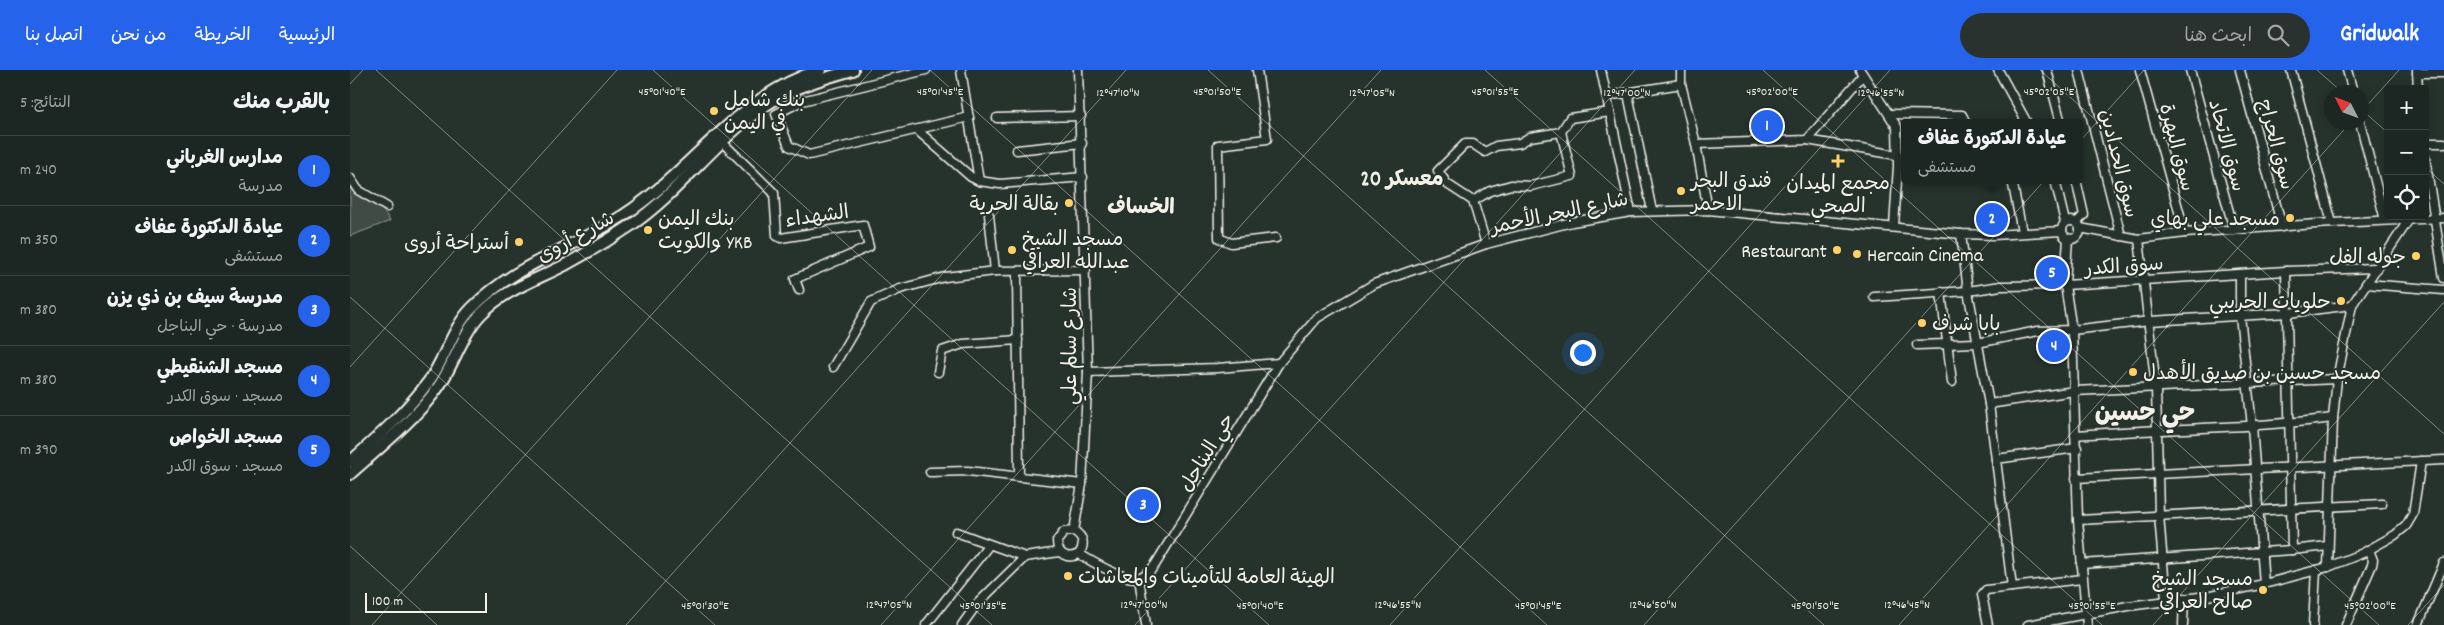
<!DOCTYPE html>
<html lang="ar">
<meta charset="utf-8">
<style>
:root{--surface:#1c2622;--page:#29322f;--text:#f1f3f6;--muted:#a0a5a5;--line:#3a4340;--accent:#2563eb}
body{margin:0;font-family:Dekko,"Playpen Sans Arabic",sans-serif;background:var(--page);color:var(--text);direction:rtl}
.controls{position:absolute;right:15px;top:15px;display:grid;overflow:hidden;border-radius:5px;box-shadow:0 2px 12px #0003}
.controls button{width:45px;height:45px;display:grid;place-items:center;padding:0;border:0;border-bottom:1px solid var(--line);background:var(--surface);color:var(--text);font:25px sans-serif}
.compass{position:absolute;left:1974px;top:15px;width:45px;height:45px;border-radius:50%;background:var(--surface);box-shadow:0 2px 12px #0003;rotate:312deg}
.scale{position:absolute;left:15px;bottom:12px;width:122px;box-sizing:border-box;padding-left:5px;border:2px solid #f4f1e8;border-top:0;font-size:14px;line-height:18px;white-space:nowrap;color:#f4f1e8;-webkit-text-stroke:4px #26332d;paint-order:stroke}
.you{position:absolute;left:1232px;top:282px;width:18px;height:18px;margin:-12px;border:4px solid #fff;border-radius:50%;background:#1a73e8;box-shadow:0 0 0 8px #1a73e833}
.badge{display:grid;place-items:center;width:32px;height:32px;border-radius:50%;background:var(--accent);color:#fff;font-size:16px;font-weight:700}
.pin{position:absolute;translate:-50% -50%;border:2px solid #fff;box-shadow:0 1px 5px #0006}
.popup{position:absolute;left:1551px;top:49px;width:182px;height:65px;box-sizing:border-box;display:grid;place-content:center;border-radius:5px;background:var(--surface);filter:drop-shadow(0 1px 4px #0005);font-size:16px;white-space:nowrap;color:var(--muted)}
.popup b{font-size:19px;color:var(--text)}
.popup::after{content:'';position:absolute;left:50%;top:100%;margin-left:-10px;border:10px solid transparent;border-top-color:var(--surface)}
.list{margin:0;padding:0;list-style:none}
h2{display:flex;justify-content:space-between;align-items:center;height:65px;margin:0;padding:0 20px;font-size:21px}
h2 small{font-size:16px;font-weight:400;color:var(--muted)}
.list li{display:grid;grid-template-columns:32px 1fr auto;gap:15px;align-items:center;box-sizing:border-box;height:70px;padding:0 20px;border-top:1px solid var(--line)}
.list b{display:block;font-size:19px;white-space:nowrap}
.list p{margin:0;font-size:16px;white-space:nowrap;color:var(--muted)}
.list em{font-size:16px;font-style:normal;color:var(--muted)}
.icon{flex:none;width:28px;height:28px;fill:none;stroke:currentColor;stroke-width:2;stroke-linecap:round;stroke-linejoin:round}
.map{position:relative;flex:none;width:2094px;height:555px;overflow:hidden;direction:ltr}
header{display:flex;align-items:center;gap:30px;box-sizing:border-box;height:70px;padding:0 25px;background:var(--accent);color:#fff}
header strong{font-size:24px}
nav{display:flex;gap:28px;margin-inline-start:auto;font-size:18px}
.search{width:350px;height:45px;background:var(--page);display:flex;align-items:center;gap:12px;box-sizing:border-box;padding:0 18px;border-radius:28px;color:var(--muted);font-size:19px}
main{display:flex}
aside{flex:1;background:var(--surface)}
.map>svg:first-child{display:block}
.green{fill:#414b45;stroke:#9a9e96}
.lines{fill:none;stroke-linecap:round;stroke-linejoin:round}
.minor-casing{stroke:#f4f1e8;stroke-width:11}
.major-casing{stroke:#f4f1e8;stroke-width:14}
.minor{stroke:#26332d;stroke-width:8}
.major{stroke:#26332d;stroke-width:10}
.ticks{fill:none;stroke:#f4f1e8;stroke-width:1;stroke-opacity:0.45}
.poi-dot{fill:#ffd166;stroke:#26332d;stroke-width:2}
.labels{text-anchor:middle;stroke-width:4;stroke-linejoin:round;paint-order:stroke}
.poi-label{font-size:20px;fill:#f4f1e8;stroke:#26332d;text-anchor:start}
.street-label{font-size:20px;fill:#f4f1e8;stroke:#26332d}
.neighbourhood-label{font-size:21px;font-weight:bold;fill:#f4f1e8;stroke:#26332d}
.district-label{font-size:25px;font-weight:bold;fill:#f4f1e8;stroke:#26332d}
.ticks-label{font-size:12px;text-anchor:middle;fill:#f4f1e8;stroke:#26332d;stroke-width:4;stroke-linejoin:round;paint-order:stroke}
</style>
<header>
<strong>Gridwalk</strong>
<div class="search"><svg class="icon" aria-label="search" viewBox="0 0 24 24"><circle cx="10" cy="10" r="6"/><path d="M15 15l6 6"/></svg>ابحث هنا</div>
<nav><a>الرئيسية</a><a>الخريطة</a><a>من نحن</a><a>اتصل بنا</a></nav>
</header>
<main>
<div class="map">
<svg width="2094" height="555" viewBox="0 0 2094 555">
<rect width="100%" height="100%" fill="#26332d"/>
<filter id="ink" filterUnits="userSpaceOnUse"><feTurbulence type="fractalNoise" baseFrequency=".02" numOctaves="2"/><feDisplacementMap in="SourceGraphic" scale="10" xChannelSelector="R" yChannelSelector="G"/><feConvolveMatrix kernelMatrix="1 2 1 2 8 2 1 2 1" color-interpolation-filters="sRGB"/></filter>
<g filter="url(#ink)">
<polygon class="green" points="0,118 7,125 31,137 40,151 0,166"/>
<g class="lines">
<defs>
<g id="minor">
<polyline points="576,0 452,31 426,44 439,76 459,85 619,47"/>
<polyline points="907,0 917,69 868,75 869,168 881,173 926,168"/>
<polyline points="1251,0 1281,142"/>
<polyline points="1331,0 1331,14"/>
<polyline points="1510,0 1547,57 1548,96 1544,156"/>
<polyline points="1648,0 1677,53"/>
<polyline points="1697,0 1711,53"/>
<polyline points="1729,0 1771,166"/>
<polyline points="1790,0 1835,163"/>
<polyline points="1840,0 1884,160"/>
<polyline points="1890,0 1932,157"/>
<polyline points="1941,0 1982,153"/>
<polyline points="1997,0 2003,22"/>
<polyline points="2067,0 2068,19"/>
<polyline points="2067,3 2094,3"/>
<polyline points="1278,24 1302,141"/>
<polyline points="1257,26 1331,14 1346,74 1358,140"/>
<polyline points="1539,44 1612,45 1616,53"/>
<polyline points="647,48 731,46"/>
<polyline points="2010,52 2035,150"/>
<polyline points="567,60 621,107 629,111 611,0"/>
<polyline points="1457,70 1547,85"/>
<polyline points="372,72 424,123 427,166 431,168 513,155 519,177 445,209 449,220"/>
<polyline points="2075,73 2094,73"/>
<polyline points="1346,74 1457,70 1513,5"/>
<polyline points="667,80 732,73"/>
<polyline points="2075,87 2094,208"/>
<polyline points="0,108 8,120 37,137"/>
<polyline points="1662,110 1672,162"/>
<polyline points="1705,110 1715,152"/>
<polyline points="1726,110 1734,145 1727,152"/>
<polyline points="629,111 650,114 733,107"/>
<polyline points="1123,131 1097,114 1088,101 1115,74 1123,74 1135,82 1146,76 1170,73 1180,67 1211,62"/>
<polyline points="639,145 645,201"/>
<circle cx="1721" cy="160" r="9"/>
<polyline points="1730,158 1789,169 1835,163 1982,153 2094,148"/>
<polyline points="1611,164 1618,221 1639,334 1662,517"/>
<polyline points="1718,168 1715,215 1722,260 1728,450 1737,555"/>
<polyline points="1789,169 1806,318 1809,445 1816,530"/>
<polyline points="1136,174 1123,131 1140,121 1161,115 1181,116 1222,106 1211,62 1220,48 1260,42"/>
<polyline points="667,201 669,407"/>
<polyline points="1936,201 1942,480"/>
<polyline points="1890,204 1890,246 1902,356 1914,514"/>
<polyline points="2016,214 2094,220"/>
<polyline points="1591,222 1602,312"/>
<polyline points="1524,227 1618,221 1651,216 1715,215 1936,201 2026,198"/>
<polyline points="1567,275 1627,273 1688,261 1722,260 1800,251 1938,243 2002,235"/>
<polyline points="483,297 521,232 550,219 595,207 645,201 736,200"/>
<polyline points="588,302 592,281 613,274 668,270"/>
<polyline points="738,302 868,298 929,293"/>
<polyline points="1639,334 1724,321 1987,309"/>
<path d="M1725,365c86,-7 173,-6 258,-17"/>
<polyline points="1646,389 1727,378"/>
<polyline points="580,402 618,401 732,414"/>
<polyline points="1726,408 2094,390"/>
<polyline points="1728,450 2032,434"/>
<polyline points="724,461 732,414 738,302 728,0"/>
<polyline points="606,462 675,487"/>
<path d="M729,484c6,-9 5,-17 -5,-23l-10,1 -7,9c0,13 10,19 22,13 14,8 45,28 61,23 7,-2 11,-7 15,-12l124,-202 38,-45 57,-34 112,-40 86,-22 59,-10 77,-2 253,24 32,1 69,-4"/>
<polyline points="1731,494 1942,480 1978,476"/>
<polyline points="1978,497 1983,348 1987,309 2002,235 2060,148"/>
<polyline points="789,508 796,555"/>
<polyline points="576,555 639,475"/>
<polyline points="612,555 627,534 675,487 709,482"/>
<polyline points="1638,555 1632,525 1636,520 1732,509"/>
<polyline points="1678,555 1778,536 1857,526 1914,514 1978,497 2013,483 2045,465 2056,456 2063,444 2071,391"/>
<polyline points="1833,555 1834,528"/>
<polyline points="1963,555 1966,500"/>
<polyline points="1996,555 2022,495 2023,490 2019,480"/>
<polyline points="2068,555 2094,493"/>
</g>
<g id="major">
<path d="M0,392c28,-25 57,-51 79,-81 16,-22 23,-52 42,-72 44,-45 102,-61 153,-94 69,-45 115,-121 196,-145"/>
<path d="M0,404c28,-25 68,-57 89,-88 15,-22 23,-52 42,-72 23,-24 55,-34 84,-49 22,-12 44,-25 65,-39 50,-34 86,-87 136,-121 25,-17 58,-27 87,-35"/>
</g>
</defs>
<use href="#minor" class="minor-casing"/>
<use href="#major" class="major-casing"/>
<use href="#minor" class="minor"/>
<use href="#major" class="major"/>
</g>
</g>
<path class="ticks" d="M26,0l616,555M303,0l616,555M580,0l617,555M858,0l616,555M1135,0l617,555M1413,0l616,555M1690,0l404,364M1967,0l25,22M0,14l13,-14M2012,40l26,23M2012,41l37,-41M2075,97l19,17M0,227l365,328M0,297l267,-297M0,476l87,79M22,555l500,-555M276,555l500,-555M531,555l500,-555M785,555l500,-555M1040,555l500,-555M1294,555l500,-555M1549,555l452,-503M1803,555l291,-323M2058,555l36,-40"/>
<g class="poi-dot">
<circle cx="364" cy="41" r="5"/>
<path d="M1485.5 83.5h5v5h5v5h-5v5h-5v-5h-5v-5h5z"/>
<circle cx="1331" cy="121" r="5"/>
<circle cx="719" cy="133" r="5"/>
<circle cx="1940" cy="148" r="5"/>
<circle cx="298" cy="160" r="5"/>
<circle cx="169" cy="172" r="5"/>
<circle cx="662" cy="180" r="5"/>
<circle cx="1487" cy="180" r="5"/>
<circle cx="1507" cy="184" r="5"/>
<circle cx="2066" cy="186" r="5"/>
<circle cx="1991" cy="231" r="5"/>
<circle cx="1572" cy="253" r="5"/>
<circle cx="1783" cy="302" r="5"/>
<circle cx="718" cy="506" r="5"/>
<circle cx="1913" cy="520" r="5"/>
</g>
<g class="labels">
<g class="poi-label">
<text x="374" y="36">بنك شامل<tspan x="374" dy="23">في اليمن</tspan></text>
<text x="1341" y="117">فندق البحر<tspan x="1341" dy="23">الاحمر</tspan></text>
<text x="1488" y="119" text-anchor="middle">مجمع الميدان<tspan x="1488" dy="23">الصحي</tspan></text>
<text x="709" y="140" text-anchor="end">بقالة الحرية</text>
<text x="308" y="155">بنك اليمن<tspan x="308" dy="23">والكويت YKB</tspan></text>
<text x="1930" y="155" text-anchor="end">مسجد علي بهاي</text>
<text x="672" y="175">مسجد الشيخ<tspan x="672" dy="23">عبدالله العراقي</tspan></text>
<text x="159" y="179" text-anchor="end">أستراحة أروى</text>
<text x="1477" y="187" text-anchor="end">Restaurant</text>
<text x="1517" y="191">Hercain Cinema</text>
<text x="2056" y="193" text-anchor="end">جوله الفل</text>
<text x="1981" y="238" text-anchor="end">حلويات الحريبي</text>
<text x="1582" y="260">بابا شرف</text>
<text x="1793" y="309">مسجد حسين بن صديق الأهدل</text>
<text x="728" y="513">الهيئة العامة للتأمينات والمعاشات</text>
<text x="1903" y="515" text-anchor="end">مسجد الشيخ<tspan x="1903" dy="23">صالح العراقي</tspan></text>
</g>
<g class="street-label">
<text transform="translate(1927 74) rotate(75)" y="7">سوق الحراج</text>
<text transform="translate(1878 75) rotate(75)" y="7">سوق الاتحاد</text>
<text transform="translate(1828 77) rotate(75)" y="7">سوق البهرة</text>
<text transform="translate(1770 93) rotate(76)" y="7">سوق الحدادين</text>
<text transform="translate(1209 142) rotate(-12)" y="7">شارع البحر الأحمر</text>
<text transform="translate(467 145) rotate(-8)" y="7">الشهداء</text>
<text transform="translate(225 166) rotate(-29)" y="7">شارع أروى</text>
<text transform="translate(1774 195) rotate(-4)" y="7">سوق الكدر</text>
<text transform="translate(719 276) rotate(-90)" y="7">شارع سالم علي</text>
<text transform="translate(856 382) rotate(-59)" y="7">حي البناجل</text>
</g>
<g class="neighbourhood-label">
<text x="1052" y="115">معسكر 20</text>
<text x="791" y="143">الخساف</text>
</g>
<g class="district-label">
<text x="1795" y="350">حي حسين</text>
</g>
</g>
<g class="ticks-label">
<text x="312" y="25">45°01'40"E</text>
<text x="590" y="25">45°01'45"E</text>
<text x="867" y="25">45°01'50"E</text>
<text x="1145" y="25">45°01'55"E</text>
<text x="1422" y="25">45°02'00"E</text>
<text x="1699" y="25">45°02'05"E</text>
<text x="768" y="26">12°47'10"N</text>
<text x="1022" y="26">12°47'05"N</text>
<text x="1277" y="26">12°47'00"N</text>
<text x="1531" y="26">12°46'55"N</text>
<text x="539" y="538">12°47'05"N</text>
<text x="794" y="538">12°47'00"N</text>
<text x="1048" y="538">12°46'55"N</text>
<text x="1303" y="538">12°46'50"N</text>
<text x="1557" y="538">12°46'45"N</text>
<text x="355" y="539">45°01'30"E</text>
<text x="633" y="539">45°01'35"E</text>
<text x="910" y="539">45°01'40"E</text>
<text x="1188" y="539">45°01'45"E</text>
<text x="1465" y="539">45°01'50"E</text>
<text x="1742" y="539">45°01'55"E</text>
<text x="2020" y="539">45°02'00"E</text>
</g>
</svg>
<div class="controls">
<button>+</button>
<button>−</button>
<button><svg class="icon" aria-label="locate" viewBox="0 0 24 24"><circle cx="12" cy="12" r="6"/><path d="M12 2v4M12 18v4M2 12h4M18 12h4"/></svg></button>
</div>
<svg class="compass" viewBox="-18 -18 36 36"><path d="M0-13l5 13h-10z" fill="#e53935"/><path d="M0 13l5-13h-10z" fill="#a0a5a5"/></svg>
<div class="scale">100 m</div>
<div class="you"></div>
<div class="pin badge" style="left:1417px;top:56px">1</div>
<div class="pin badge" style="left:1642px;top:149px">2</div>
<div class="popup"><b>عيادة الدكتورة عفاف</b>مستشفى</div>
<div class="pin badge" style="left:793px;top:435px">3</div>
<div class="pin badge" style="left:1704px;top:276px">4</div>
<div class="pin badge" style="left:1702px;top:203px">5</div>
</div>
<aside>
<h2>بالقرب منك<small>النتائج: 5</small></h2>
<ul class="list">
<li><span class="badge">1</span><div><b>مدارس الغرباني</b><p>مدرسة</p></div><em>240 m</em></li>
<li><span class="badge">2</span><div><b>عيادة الدكتورة عفاف</b><p>مستشفى</p></div><em>350 m</em></li>
<li><span class="badge">3</span><div><b>مدرسة سيف بن ذي يزن</b><p>مدرسة · حي البناجل</p></div><em>380 m</em></li>
<li><span class="badge">4</span><div><b>مسجد الشنقيطي</b><p>مسجد · سوق الكدر</p></div><em>380 m</em></li>
<li><span class="badge">5</span><div><b>مسجد الخواص</b><p>مسجد · سوق الكدر</p></div><em>390 m</em></li>
</ul>
</aside>
</main>
